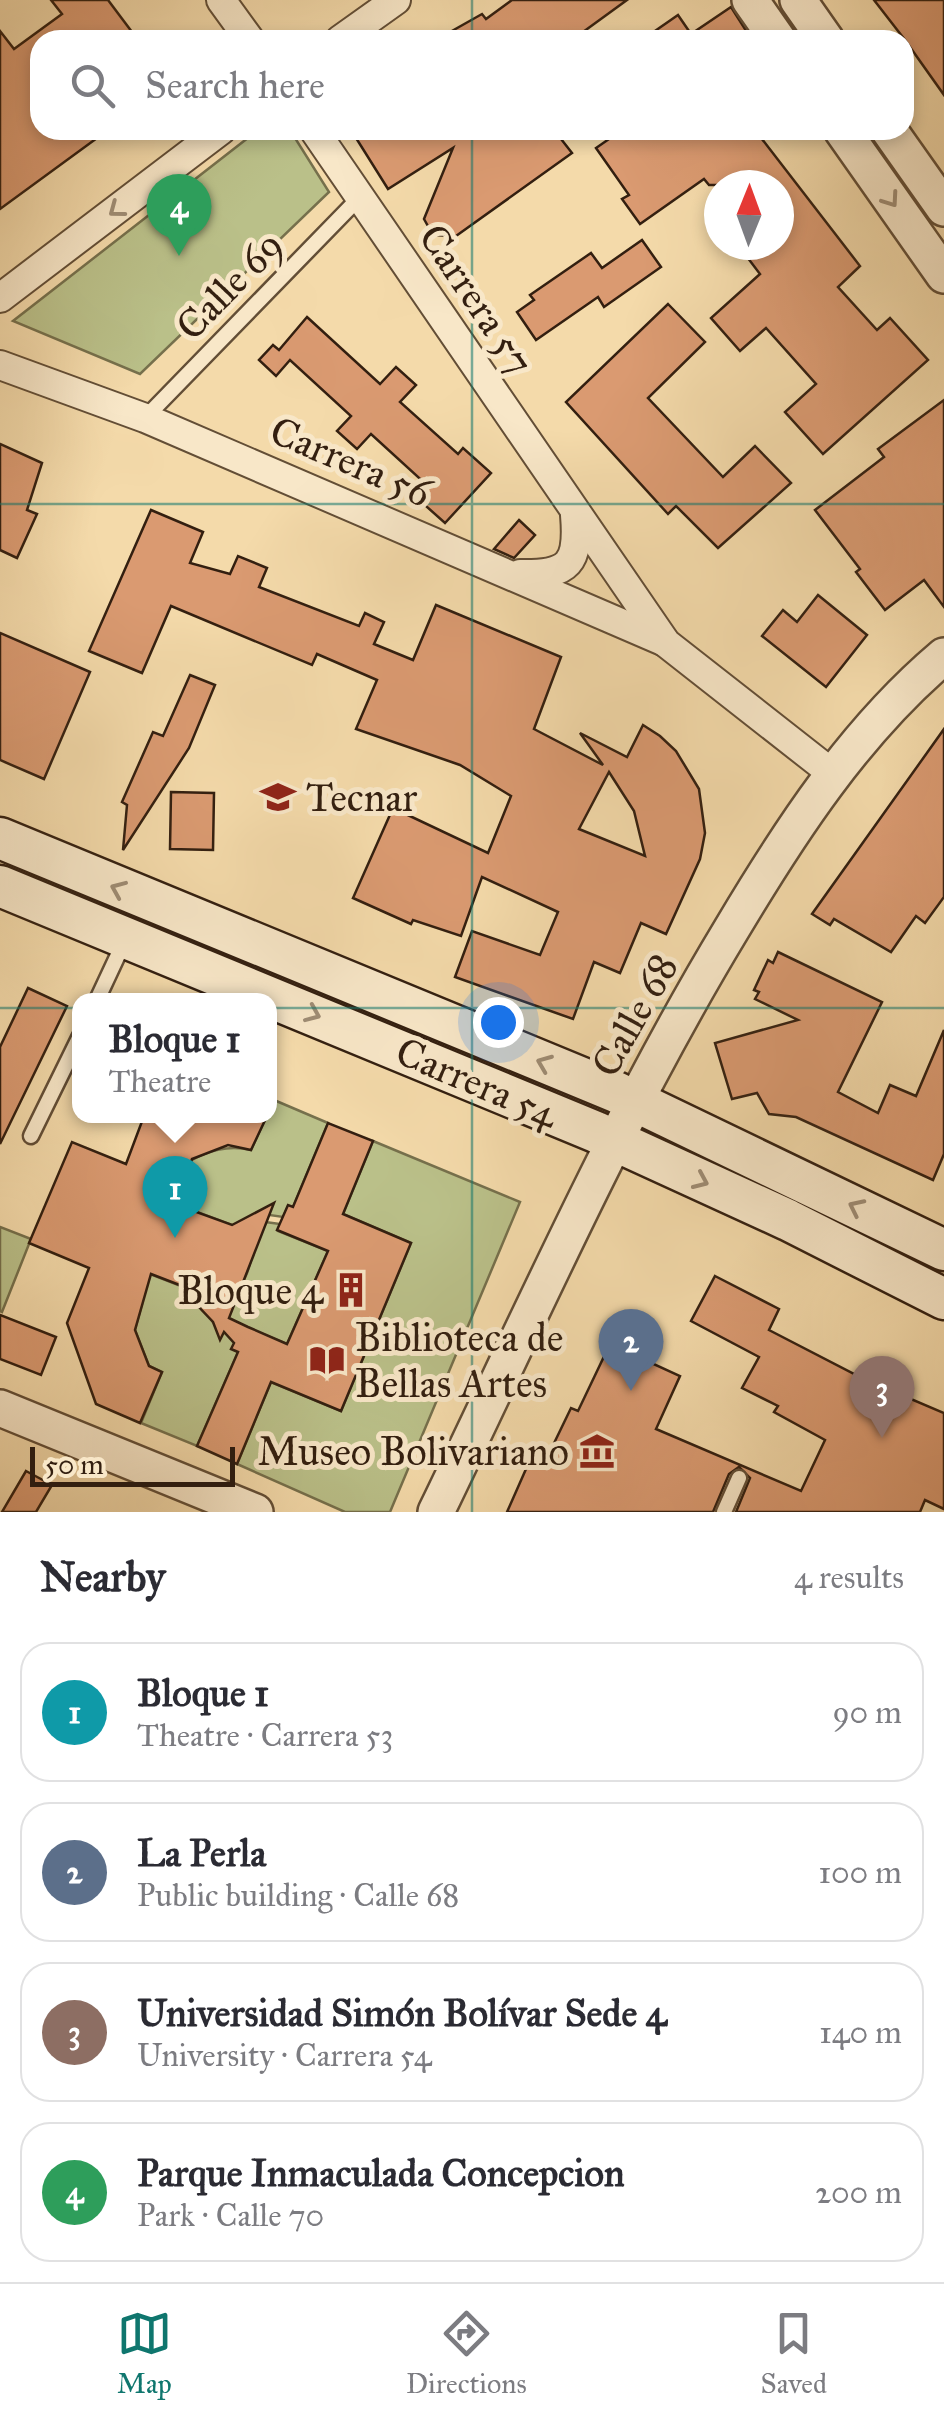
<!DOCTYPE html>
<meta charset="utf-8">
<style>
:root{--surface:#fff;--page:#f7f7f7;--text:#2b2b33;--muted:#7c7c81;--line:#e1e1e2;--accent:#0f766e}
body{margin:0;font-family:"IM FELL Great Primer",serif;background:var(--page);color:var(--text)}
.compass{position:absolute;left:704px;top:170px;width:90px;height:90px;border-radius:50%;background:var(--surface);box-shadow:0 5px 15px #0003;rotate:1deg}
.scale{position:absolute;left:30px;bottom:25px;width:205px;box-sizing:border-box;padding-left:10px;border:5px solid #331f10;border-top:0;font-size:28px;line-height:35px;white-space:nowrap;color:#331f10;-webkit-text-stroke:8px #f8e7c8;paint-order:stroke}
.you{position:absolute;left:498px;top:1022px;width:35px;height:35px;margin:-25px;border:8px solid #fff;border-radius:50%;background:#1a73e8;box-shadow:0 0 0 15px #1a73e833}
.badge{display:grid;place-items:center;width:65px;height:65px;border-radius:50%;background:var(--accent);color:#fff;font-size:32px;font-weight:700}
.pin{position:absolute;translate:-50% -82px;filter:drop-shadow(0 2px 5px #0008)}
.pin::after{content:'';position:absolute;top:52px;width:35px;height:30px;background:inherit;clip-path:polygon(0 0,100% 0,50% 100%)}
.popup{position:absolute;left:72px;top:993px;width:205px;height:130px;box-sizing:border-box;display:grid;place-content:center;border-radius:20px;background:var(--surface);filter:drop-shadow(0 2px 8px #0005);font-size:32px;white-space:nowrap;color:var(--muted)}
.popup b{font-size:38px;color:var(--text)}
.popup::after{content:'';position:absolute;left:50%;top:100%;margin-left:-20px;border:20px solid transparent;border-top-color:var(--surface)}
.list{margin:0;padding:0;list-style:none}
h2{display:flex;justify-content:space-between;align-items:center;height:130px;margin:0;padding:0 40px;font-size:42px}
h2 small{font-size:32px;font-weight:400;color:var(--muted)}
.list li{display:grid;grid-template-columns:65px 1fr auto;gap:30px;align-items:center;box-sizing:border-box;height:140px;margin:0 20px 20px;padding:0 20px;border:2px solid var(--line);border-radius:30px}
.list b{display:block;font-size:38px;white-space:nowrap}
.list p{margin:0;font-size:32px;white-space:nowrap;color:var(--muted)}
.list em{font-size:32px;font-style:normal;color:var(--muted)}
.icon{flex:none;width:55px;height:55px;fill:none;stroke:currentColor;stroke-width:2;stroke-linecap:round;stroke-linejoin:round}
.map{position:relative;flex:none;width:944px;height:1512px;overflow:hidden}
.search{position:absolute;background:var(--surface);box-shadow:0 5px 15px #0003;left:30px;right:30px;top:30px;height:110px;display:flex;align-items:center;gap:25px;box-sizing:border-box;padding:0 35px;border-radius:30px;color:var(--muted);font-size:38px}
.sheet{height:770px;background:var(--surface)}
nav{display:flex;justify-content:space-around;align-items:center;box-sizing:border-box;height:140px;border-top:2px solid var(--line);background:var(--surface);font-size:28px;color:var(--muted)}
nav a{display:grid;justify-items:center;gap:5px}
nav .on{color:var(--accent)}
.map>svg:first-child{display:block}
.green{fill:#bac089;stroke:#76704c;stroke-width:2.5}
.building{fill:#da9a71;stroke:#331f10;stroke-width:2.5;fill-rule:evenodd}
.lines{fill:none;stroke-linecap:round;stroke-linejoin:round}
.service-casing{stroke:#634e36;stroke-width:19}
.minor-casing{stroke:#634e36;stroke-width:32}
.tertiary-casing{stroke:#634e36;stroke-width:40}
.secondary-casing{stroke:#331f10;stroke-width:45}
.service{stroke:#f8e7c8;stroke-width:14}
.minor{stroke:#f8e7c8;stroke-width:28}
.tertiary{stroke:#f8e7c8;stroke-width:35}
.secondary{stroke:#f8e7c8;stroke-width:40}
.oneway{stroke:#9f8d75}
.grid{fill:none;stroke:#0f766e;stroke-width:2.5;stroke-opacity:0.55}
.labels{text-anchor:middle;stroke-width:10;stroke-linejoin:round;paint-order:stroke}
.street-label{font-size:40px;fill:#331f10;stroke:#f8e7c8}
.poi-label{font-size:40px;fill:#331f10;stroke:#f8e7c8;text-anchor:start}
</style>
<div class="map">
<svg width="944" height="1512" viewBox="0 0 944 1512">
<rect width="100%" height="100%" fill="#f4daaa"/>
<filter id="stains"><feTurbulence type="fractalNoise" baseFrequency=".002" numOctaves="4"/><feColorMatrix values="0 0 0 0 .2 0 0 0 0 .09 0 0 0 0 .02 0 0 0 .5 -.17"/></filter>
<radialGradient id="worn" r=".72"><stop offset=".6" stop-color="#630" stop-opacity="0"/><stop offset="1" stop-color="#630" stop-opacity=".3"/></radialGradient>
<g class="green">
<polygon points="258,130 290,130 329,192 140,374 13,321"/>
<path d="M274,1100l54,23 -35,84 -5,-1 -5,11 -27,-4 -19,14 -93,-35c34,-23 64,-52 107,-42z"/>
<polygon points="373,1141 520,1202 390,1512 345,1512 237,1464 271,1382 341,1411 411,1243 343,1214"/>
<path d="M258,1221l22,3 -2,7 50,20 -41,93 -69,-28c28,-25 36,-58 40,-95z"/>
<polygon points="0,1227 31,1239 2,1312 0,1311"/>
<polygon points="114,1260 209,1297 213,1322 236,1340 238,1352 197,1446 141,1423 162,1372 149,1366 135,1330 142,1304"/>
</g>
<g class="building">
<polygon points="51,0 108,0 138,40 40,40 40,130 108,130 0,209 0,31 14,49 62,14"/>
<polygon points="512,0 627,0 572,40 436,40 482,14 486,19"/>
<polygon points="874,0 944,0 944,95 905,40"/>
<polygon points="731,7 752,40 642,40 678,15 691,34"/>
<polygon points="351,130 554,130 572,153 456,236 433,235 424,219 453,148 388,189"/>
<polygon points="622,130 755,130 860,266 838,287 877,330 890,318 928,360 823,454 785,412 816,384 766,328 740,351 711,318 760,274 738,245 779,245 780,185 709,185 704,179 640,224 622,199 629,195 596,148"/>
<polygon points="642,240 661,267 604,307 598,297 536,340 517,312 534,300 530,295 591,253 602,268"/>
<polygon points="668,304 705,342 648,398 723,477 755,446 791,483 718,548 676,506 668,514 566,402"/>
<polygon points="307,317 380,384 396,367 416,385 400,402 458,454 463,448 491,473 445,523 417,498 428,486 371,434 357,449 337,431 351,416 290,360 276,376 259,360 273,345 279,350"/>
<polygon points="944,400 944,607 924,580 885,610 856,572 860,569 815,510 884,457 878,449"/>
<polygon points="0,444 42,463 27,510 37,514 17,558 0,550"/>
<path d="M151,510l52,22 -13,31 40,11 8,-18 29,12 -8,19 100,39 6,-13 19,9 -10,22 39,16 23,-55 125,52 -27,72 69,36 -23,-32 47,24 16,-32 17,11 16,15 23,38 6,44 -5,26 -34,75 -25,-11 -21,50 -26,-11 -21,57 -118,-42 17,-46 68,24 18,-43 -76,-35 -21,59 -48,-16 -2,4 -58,-26 40,-90 95,45 23,-57 -51,-31 -104,-36 21,-49 -60,-26 -5,11 -141,-59 -29,67 -53,-22zM609,772l25,39 11,45 -66,-27z"/>
<polygon points="519,520 535,535 514,558 494,549"/>
<polygon points="818,595 867,635 826,687 762,636 783,610 797,622"/>
<polygon points="0,633 90,672 44,779 0,760"/>
<polygon points="190,675 215,685 189,748 123,850 127,805 122,802 153,732 163,736"/>
<polygon points="944,729 944,897 925,923 916,916 891,952 834,919 830,925 812,914"/>
<polygon points="171,792 214,793 213,850 170,849"/>
<polygon points="778,952 882,1002 838,1092 878,1113 890,1085 916,1096 944,1030 944,1154 933,1180 796,1117 769,1114 757,1093 732,1099 715,1043 798,1020 755,999 759,992 754,990 768,960 773,963"/>
<polygon points="28,988 67,1006 0,1144 0,1047"/>
<polygon points="144,1116 267,1116 251,1150 228,1145 192,1159 177,1205 232,1225 274,1203 229,1318 248,1327 287,1344 328,1251 277,1230 288,1205 293,1207 328,1123 373,1141 343,1214 411,1243 341,1411 271,1382 237,1464 197,1446 238,1352 231,1349 234,1343 224,1332 220,1340 213,1322 198,1306 208,1307 203,1294 151,1274 135,1330 149,1366 162,1372 140,1423 96,1404 67,1323 89,1268 29,1243 72,1142 126,1164"/>
<polygon points="715,1276 779,1309 769,1330 864,1379 944,1413 944,1509 925,1500 920,1512 736,1512 750,1478 739,1467 729,1474 713,1512 507,1512 530,1460 543,1466 571,1408 578,1411 610,1344 680,1376 656,1429 801,1491 825,1440 774,1412 778,1406 742,1388 759,1357 691,1321"/>
<polygon points="0,1315 56,1337 41,1375 0,1359"/>
<polygon points="26,1471 52,1485 36,1512 2,1512"/>
</g>
<g class="lines">
<defs>
<g id="service">
<polyline points="145,418 359,198"/>
<polyline points="97,1000 125,940"/>
<polyline points="31,1136 80,1036"/>
<polyline points="724,1512 739,1478"/>
</g>
<g id="minor">
<polyline points="221,0 250,40"/>
<polyline points="340,40 396,0"/>
<polyline points="314,130 666,643 833,774"/>
<polyline points="0,298 221,130"/>
<polyline points="0,365 145,418 665,642"/>
<path d="M520,574c50,1 59,-11 55,-59"/>
</g>
<g id="tertiary">
<polyline points="750,0 778,40"/>
<polyline points="798,0 826,40"/>
<polyline points="842,130 944,275"/>
<polyline points="889,130 944,208"/>
<polyline points="0,1408 255,1512"/>
<path d="M436,1512c95,-196 182,-395 295,-582 59,-99 124,-199 213,-274"/>
</g>
<g id="secondary">
<polyline points="0,838 616,1092 944,1250"/>
<polyline points="0,886 596,1132 788,1220 944,1299"/>
</g>
</defs>
<use href="#service" class="service-casing"/>
<use href="#minor" class="minor-casing"/>
<use href="#tertiary" class="tertiary-casing"/>
<use href="#secondary" class="secondary-casing"/>
<use href="#service" class="service"/>
<use href="#minor" class="minor"/>
<use href="#tertiary" class="tertiary"/>
<use href="#secondary" class="secondary"/>
</g>
<defs><path id="oneway-chevron" d="M-2-3.5L2.5 0L-2 3.5" fill="none" stroke-width="1.6" stroke-linecap="round" stroke-linejoin="round" transform="scale(2.5)"/></defs>
<g class="oneway">
<use href="#oneway-chevron" transform="translate(891 200) rotate(55)"/>
<use href="#oneway-chevron" transform="translate(116 210) rotate(143)"/>
<use href="#oneway-chevron" transform="translate(118 889) rotate(-157)"/>
<use href="#oneway-chevron" transform="translate(313 1014) rotate(23)"/>
<use href="#oneway-chevron" transform="translate(544 1063) rotate(-158)"/>
<use href="#oneway-chevron" transform="translate(701 1181) rotate(24)"/>
<use href="#oneway-chevron" transform="translate(856 1207) rotate(-154)"/>
</g>
<path class="grid" d="M472,0v40M472,130v1382M0,504h944M0,1008h944"/>
<defs>
<symbol id="university-bare" viewBox="-9 -9 18 18"><path d="M0-5L7-2L0 1L-7-2ZM-4 1L0 2.5L4 1V4Q0 6-4 4Z" fill="#8f2418" stroke="#f8e7c8" stroke-width="2.5" paint-order="stroke"/></symbol>
<symbol id="building-bare" viewBox="-9 -9 18 18"><path d="M-4-6H4V6H1V3H-1V6H-4ZM-2.5-4.3h1.7v1.8h-1.7ZM.8-4.3h1.7v1.8H.8ZM-2.5-1h1.7V.8h-1.7ZM.8-1h1.7V.8H.8Z" fill="#8f2418" stroke="#f8e7c8" stroke-width="2.5" paint-order="stroke"/></symbol>
<symbol id="library-bare" viewBox="-9 -9 18 18"><path d="M-6-4Q-3-5.5-.7-3.5V5Q-3 3-6 4ZM6-4Q3-5.5 .7-3.5V5Q3 3 6 4Z" fill="#8f2418" stroke="#f8e7c8" stroke-width="2.5" paint-order="stroke"/></symbol>
<symbol id="museum-bare" viewBox="-9 -9 18 18"><path d="M0-6L6-3V-2H-6V-3ZM-5-1h2V3h-2ZM-1-1h2V3h-2ZM3-1h2V3H3ZM-6 4H6V6H-6Z" fill="#8f2418" stroke="#f8e7c8" stroke-width="2.5" paint-order="stroke"/></symbol>
</defs>
<g fill-rule="evenodd">
<use href="#university-bare" x="253" y="772" width="50" height="50"/>
<use href="#building-bare" x="326" y="1265" width="50" height="50"/>
<use href="#library-bare" x="302" y="1335" width="50" height="50"/>
<use href="#museum-bare" x="572" y="1426" width="50" height="50"/>
</g>
<g class="labels">
<g class="street-label">
<text transform="translate(229 285) rotate(-46)" y="14">Calle 69</text>
<text transform="translate(477 299) rotate(56)" y="14">Carrera 57</text>
<text transform="translate(351 461) rotate(23)" y="14">Carrera 56</text>
<text transform="translate(634 1015) rotate(-61)" y="14">Calle 68</text>
<text transform="translate(477 1082) rotate(23)" y="14">Carrera 54</text>
</g>
<g class="poi-label">
<text x="306" y="811">Tecnar</text>
<text x="323" y="1304" text-anchor="end">Bloque 4</text>
<text x="355" y="1351">Biblioteca de<tspan x="355" dy="46">Bellas Artes</tspan></text>
<text x="569" y="1465" text-anchor="end">Museo Bolivariano</text>
</g>
</g>
<rect width="100%" height="100%" filter="url(#stains)"/>
<rect width="100%" height="100%" fill="url(#worn)"/>
</svg>
<svg class="compass" viewBox="-18 -18 36 36"><path d="M0-13l5 13h-10z" fill="#e53935"/><path d="M0 13l5-13h-10z" fill="#7c7c81"/></svg>
<div class="scale">50 m</div>
<div class="you"></div>
<div class="pin badge" style="left:175px;top:1238px;background:#0f9aa8">1</div>
<div class="popup"><b>Bloque 1</b>Theatre</div>
<div class="pin badge" style="left:631px;top:1391px;background:#5c6f8a">2</div>
<div class="pin badge" style="left:882px;top:1438px;background:#8d6e63">3</div>
<div class="pin badge" style="left:179px;top:256px;background:#2e9e5b">4</div>
<div class="search"><svg class="icon" aria-label="search" viewBox="0 0 24 24"><circle cx="10" cy="10" r="6"/><path d="M15 15l6 6"/></svg>Search here</div>
</div>
<section class="sheet">
<h2>Nearby<small>4 results</small></h2>
<ul class="list">
<li><span class="badge" style="background:#0f9aa8">1</span><div><b>Bloque 1</b><p>Theatre · Carrera 53</p></div><em>90 m</em></li>
<li><span class="badge" style="background:#5c6f8a">2</span><div><b>La Perla</b><p>Public building · Calle 68</p></div><em>100 m</em></li>
<li><span class="badge" style="background:#8d6e63">3</span><div><b>Universidad Simón Bolívar Sede 4</b><p>University · Carrera 54</p></div><em>140 m</em></li>
<li><span class="badge" style="background:#2e9e5b">4</span><div><b>Parque Inmaculada Concepcion</b><p>Park · Calle 70</p></div><em>200 m</em></li>
</ul>
</section>
<nav>
<a class="on"><svg class="icon" aria-label="map" viewBox="0 0 24 24"><path d="M3 6l6-2 6 2 6-2v14l-6 2-6-2-6 2zM9 4v14M15 6v14"/></svg>Map</a>
<a><svg class="icon" aria-label="directions" viewBox="0 0 24 24"><path d="M12 3l9 9-9 9-9-9zM9 14v-3h6M13 9l2 2-2 2"/></svg>Directions</a>
<a><svg class="icon" aria-label="saved" viewBox="0 0 24 24"><path d="M7 4h10v16l-5-4-5 4z"/></svg>Saved</a>
</nav>
